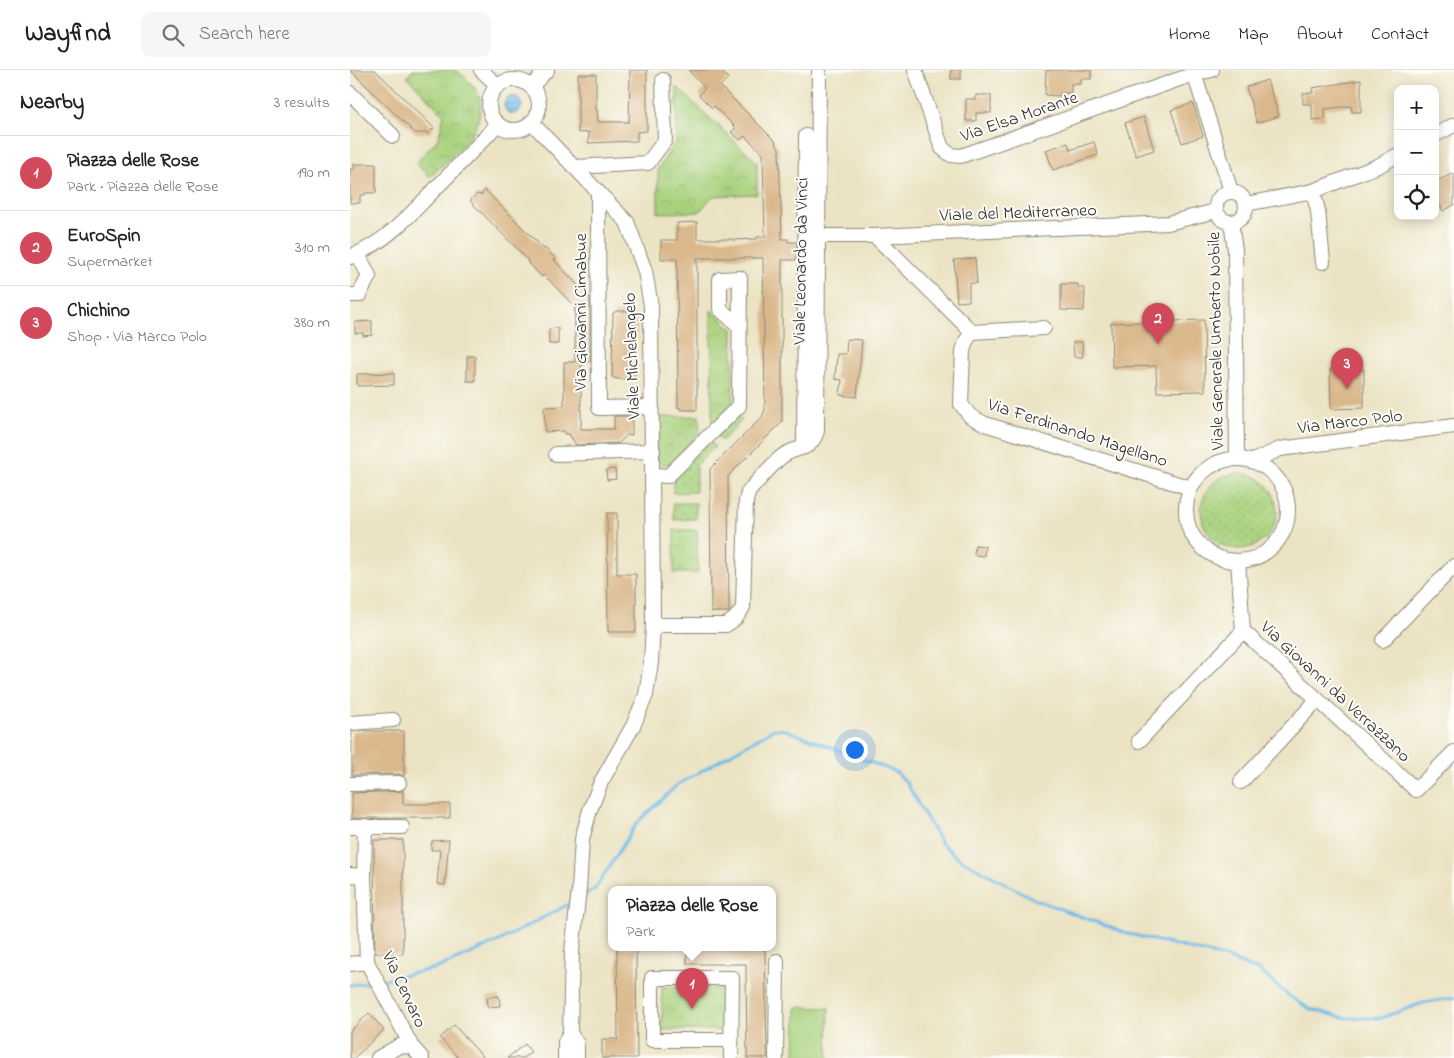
<!DOCTYPE html>
<meta charset="utf-8">
<style>
:root{--surface:#fff;--page:#f6f6f6;--text:#202124;--muted:#757577;--line:#e0e0e0;--accent:#d1495b}
body{margin:0;font-family:"Indie Flower",sans-serif;background:var(--page);color:var(--text)}
.controls{position:absolute;right:15px;top:15px;display:grid;overflow:hidden;border-radius:10px;box-shadow:0 2px 12px #0003}
.controls button{width:45px;height:45px;display:grid;place-items:center;padding:0;border:0;border-bottom:1px solid var(--line);background:var(--surface);color:var(--text);font:25px sans-serif}
.you{position:absolute;left:504px;top:679px;width:18px;height:18px;margin:-12px;border:4px solid #fff;border-radius:50%;background:#1a73e8;box-shadow:0 0 0 8px #1a73e833}
.badge{display:grid;place-items:center;width:32px;height:32px;border-radius:50%;background:var(--accent);color:#fff;font-size:16px;font-weight:700}
.pin{position:absolute;translate:-50% -41px;filter:drop-shadow(0 1px 2px #0008)}
.pin::after{content:'';position:absolute;top:26px;width:18px;height:15px;background:inherit;clip-path:polygon(0 0,100% 0,50% 100%)}
.popup{position:absolute;left:258px;top:816px;width:168px;height:65px;box-sizing:border-box;display:grid;place-content:center;border-radius:10px;background:var(--surface);filter:drop-shadow(0 1px 4px #0005);font-size:16px;white-space:nowrap;color:var(--muted)}
.popup b{font-size:19px;color:var(--text)}
.popup::after{content:'';position:absolute;left:50%;top:100%;margin-left:-10px;border:10px solid transparent;border-top-color:var(--surface)}
.list{margin:0;padding:0;list-style:none}
h2{display:flex;justify-content:space-between;align-items:center;height:65px;margin:0;padding:0 20px;font-size:21px}
h2 small{font-size:16px;font-weight:400;color:var(--muted)}
.list li{display:grid;grid-template-columns:32px 1fr auto;gap:15px;align-items:center;box-sizing:border-box;height:75px;padding:0 20px;border-top:1px solid var(--line)}
.list b{display:block;font-size:19px;white-space:nowrap}
.list p{margin:0;font-size:16px;white-space:nowrap;color:var(--muted)}
.list em{font-size:16px;font-style:normal;color:var(--muted)}
.icon{flex:none;width:28px;height:28px;fill:none;stroke:currentColor;stroke-width:2;stroke-linecap:round;stroke-linejoin:round}
.map{position:relative;flex:none;width:1104px;height:988px;overflow:hidden}
header{display:flex;align-items:center;gap:30px;box-sizing:border-box;height:70px;padding:0 25px;background:var(--surface);border-bottom:1px solid var(--line)}
header strong{font-size:24px}
nav{display:flex;gap:28px;margin-inline-start:auto;font-size:18px}
.search{width:350px;height:45px;background:var(--page);display:flex;align-items:center;gap:12px;box-sizing:border-box;padding:0 18px;border-radius:10px;color:var(--muted);font-size:19px}
main{display:flex}
aside{flex:1;background:var(--surface)}
.map>svg:first-child{display:block}
.grass{fill:url(#grass-dots);stroke:#6a7e54}
.park{fill:url(#park-crowns);stroke:#6a7e54}
.pitch{fill:#a8d17d;stroke:#6a7e54}
.water{fill:url(#water-rules);stroke:#4c738a}
.lines{fill:none;stroke-linecap:round;stroke-linejoin:round}
.stream{stroke:#6ebbe8;stroke-width:3}
.building{fill:#dab88b}
.minor-casing{stroke:#8b8777;stroke-width:16}
.minor{stroke:#fff;stroke-width:14}
.labels{text-anchor:middle;stroke-width:4;stroke-linejoin:round;paint-order:stroke}
.street-label{font-size:18px;fill:#2b2b2b;stroke:#fdfcf7}
</style>
<header>
<strong>Wayfind</strong>
<div class="search"><svg class="icon" aria-label="search" viewBox="0 0 24 24"><circle cx="10" cy="10" r="6"/><path d="M15 15l6 6"/></svg>Search here</div>
<nav><a>Home</a><a>Map</a><a>About</a><a>Contact</a></nav>
</header>
<main>
<aside>
<h2>Nearby<small>3 results</small></h2>
<ul class="list">
<li><span class="badge">1</span><div><b>Piazza delle Rose</b><p>Park · Piazza delle Rose</p></div><em>190 m</em></li>
<li><span class="badge">2</span><div><b>EuroSpin</b><p>Supermarket</p></div><em>310 m</em></li>
<li><span class="badge">3</span><div><b>Chichino</b><p>Shop · Via Marco Polo</p></div><em>380 m</em></li>
</ul>
</aside>
<div class="map">
<svg width="1104" height="988" viewBox="0 0 1104 988">
<defs>
<pattern id="grass-dots" width="8" height="8" patternUnits="userSpaceOnUse" patternTransform="scale(1.25)"><rect width="8" height="8" fill="#a8d17d"/><path d="M2 2h.1M6 6h.1" fill="none" stroke="#91b46c" stroke-width="1.8" stroke-linecap="round"/></pattern>
<pattern id="park-crowns" width="20" height="18" patternUnits="userSpaceOnUse" patternTransform="scale(1.25)"><rect width="20" height="18" fill="#a8d17d"/><path d="M2 6a3 3 0 1 1 6 0M12 15a3 3 0 1 1 6 0" fill="none" stroke="#91b46c"/></pattern>
<pattern id="water-rules" width="6" height="5" patternUnits="userSpaceOnUse" patternTransform="scale(1.25)"><rect width="6" height="5" fill="#6ebbe8"/><path d="M0 2.5h6" fill="none" stroke="#5b98bc"/></pattern>
</defs>
<rect width="100%" height="100%" fill="#fdfcf7"/>
<filter id="ink" filterUnits="userSpaceOnUse"><feTurbulence type="fractalNoise" baseFrequency=".02" numOctaves="2"/><feDisplacementMap in="SourceGraphic" scale="10" xChannelSelector="R" yChannelSelector="G"/><feConvolveMatrix kernelMatrix="1 2 1 2 8 2 1 2 1" color-interpolation-filters="sRGB"/></filter>
<filter id="wash" filterUnits="userSpaceOnUse"><feTurbulence type="fractalNoise" baseFrequency=".0096" numOctaves="4" result="noise"/><feDisplacementMap in="SourceGraphic" scale="20" xChannelSelector="R" yChannelSelector="G"/><feGaussianBlur stdDeviation="1.12" result="paint"/><feColorMatrix in="noise" values="0 0 0 0 0 0 0 0 0 0 0 0 0 0 0 0 0 1.4 0 .05"/><feComposite in="paint" operator="in"/></filter>
<g filter="url(#wash)">
<rect width="100%" height="100%" fill="#ebe3c3"/>
<g class="grass">
<polygon points="386,344 392,350 372,371 366,365"/>
<polygon points="360,371 365,377 346,396 346,422 323,423 323,409"/>
<circle cx="889" cy="441" r="38"/>
<polygon points="323,433 346,433 346,449 324,450"/>
</g>
<g class="park">
<path d="M63,0h44c8,8 20,16 22,27 9,33 -29,60 -49,80l-14,-14 22,-24 6,-24 -37,-38z"/>
<polygon points="327,17 407,92 407,124 363,126 349,142 308,143 308,99 326,71"/>
<polygon points="361,240 383,259 383,334 362,355"/>
<polygon points="349,346 350,362 322,393 311,395 307,391 307,347"/>
<polygon points="324,460 347,460 348,503 324,503"/>
<polygon points="312,917 372,918 371,960 312,960"/>
</g>
<polygon class="pitch" points="446,937 479,938 478,988 445,988"/>
<circle class="water" cx="163" cy="35" r="9"/>
<g class="lines">
<g class="stream">
<polyline points="232,826 245,819 287,753 327,715 424,659 436,660 546,702 556,712 591,773 608,788 686,830 779,864 874,887 910,901 939,926 960,939 983,945 996,948 1031,948 1073,933 1104,928"/>
<polyline points="31,910 87,898 145,873 223,832"/>
<polyline points="0,915 22,912"/>
</g>
</g>
<g id="blocks">
<g class="building">
<polygon points="0,0 25,0 84,58 78,64 76,62 74,63 65,63"/>
<polygon points="280,0 297,0 297,61 287,62 287,71 238,73 239,62 228,63 228,4 246,4 246,40 247,40 248,52 279,52"/>
<polygon points="338,0 370,0 378,8 370,16 426,72 425,73 429,78 432,169 438,169 438,172 447,172 446,190 432,190 432,352 378,406 379,542 361,542 360,399 412,347 415,340 413,188 347,188 347,340 331,340 331,338 328,338 327,189 311,189 311,170 327,170 327,153 347,152 347,169 382,169 382,170 407,169 407,167 415,167 413,84 395,66 390,70 381,62 386,58 364,36 362,38 349,25 355,18"/>
<rect x="601" y="0" width="10" height="9"/>
<polygon points="696,0 741,0 741,9 731,9 731,14 721,14 721,23 710,23 710,26 695,25"/>
<polygon points="917,10 929,46 907,53 896,17"/>
<polygon points="1011,10 1011,42 1002,42 1001,36 975,39 975,49 962,50 962,34 953,34 953,23 963,23 962,18"/>
<polygon points="626,25 641,25 641,43 626,43 626,51 616,51 616,29 626,29"/>
<polygon points="843,33 853,66 832,73 821,40"/>
<polygon points="794,47 804,80 786,86 775,53"/>
<polygon points="744,72 748,85 703,100 696,80 718,73 720,80"/>
<polygon points="4,94 26,94 26,123 15,123 15,125 10,125 10,133 0,133 0,99 4,99"/>
<polygon points="1104,103 1104,135 1093,141 1085,126 1085,112"/>
<polygon points="135,120 194,179 195,178 206,189 204,190 240,228 240,292 234,292 234,295 231,295 231,359 264,359 264,346 282,346 282,365 277,365 269,373 226,375 219,364 214,364 214,361 195,362 194,337 214,336 214,292 225,292 225,237 194,205 192,207 177,191 178,190 120,131 127,124 131,125"/>
<polygon points="625,188 627,213 619,214 619,231 607,232 604,190"/>
<polygon points="711,214 728,214 728,218 735,218 734,241 711,240"/>
<polygon points="267,241 284,241 287,249 287,268 282,275 285,278 285,307 282,309 266,309 265,308 262,307 263,243"/>
<polygon points="854,250 855,321 807,322 806,296 762,297 761,253"/>
<polygon points="22,251 22,265 13,266 13,263 5,263 5,252"/>
<polygon points="208,258 208,274 199,274 199,259"/>
<polygon points="497,269 512,270 507,327 490,325 492,310 485,309 487,284 496,284"/>
<polygon points="723,272 732,272 733,287 724,287"/>
<rect x="117" y="286" width="8" height="25"/>
<polygon points="980,299 1014,299 1014,338 981,339"/>
<polygon points="44,303 44,315 7,316 7,304"/>
<polygon points="265,399 266,409 257,410 256,400"/>
<polygon points="257,443 267,443 267,504 286,504 286,562 258,562"/>
<polygon points="625,475 635,476 634,486 624,485"/>
<polygon points="10,661 54,661 54,706 49,704 2,705 2,662"/>
<polygon points="53,721 53,734 100,734 100,748 2,748 2,723"/>
<polygon points="24,770 53,770 53,884 25,883"/>
<polygon points="99,770 95,815 87,814 90,780 81,780 82,771"/>
<polygon points="267,878 286,878 287,988 252,988 252,969 268,969"/>
<polygon points="337,878 415,878 417,988 397,988 396,894 337,894"/>
<polygon points="149,926 150,936 138,937 137,927"/>
<polygon points="19,943 34,960 4,988 0,988 0,961"/>
<polygon points="104,955 134,988 108,988 104,983 90,968"/>
<polygon points="175,974 181,982 173,988 157,988"/>
</g>
</g>
</g>
<g filter="url(#ink)">
<use href="#blocks" fill-opacity="0" stroke="#8b8777" stroke-width="1"/>
<g class="lines">
<defs>
<g id="minor">
<polyline points="131,0 148,16"/>
<polyline points="565,0 592,78 601,85 611,86 844,4 862,0"/>
<polyline points="843,0 881,121"/>
<circle cx="164" cy="35" r="25"/>
<polyline points="181,17 197,0"/>
<polyline points="0,23 43,66"/>
<polyline points="181,52 277,152 295,201 301,236 303,555 301,592 296,625 283,656 251,712 240,740 232,769 229,820 222,882 220,963 215,972 215,988"/>
<polyline points="1085,65 1104,55"/>
<polyline points="225,97 298,93 315,70 313,10"/>
<polyline points="963,121 968,141 973,192"/>
<circle cx="881" cy="137" r="15"/>
<polyline points="248,122 249,338 302,337"/>
<polyline points="896,134 963,121 1028,96 1048,85"/>
<polyline points="881,152 885,180 887,388"/>
<polyline points="469,166 525,166 798,154 818,153 866,141"/>
<polyline points="525,166 622,262 616,271 613,281 611,334 620,346 635,354 841,418"/>
<path d="M0,187c37,-15 62,-44 89,-72 20,-20 40,-41 59,-61"/>
<polyline points="0,225 9,225 19,206 8,184"/>
<polyline points="622,262 694,258"/>
<polyline points="454,377 456,66"/>
<polyline points="206,384 303,381"/>
<circle cx="887" cy="440" r="51"/>
<polyline points="903,391 930,379 1104,356"/>
<polyline points="303,405 318,406 389,336 390,208 370,209 370,239 389,256"/>
<polyline points="888,491 893,561 1066,720 1104,682"/>
<path d="M303,555h73c8,-5 13,-9 17,-18l3,-106c1,-2 1,-5 2,-8 4,-6 29,-34 36,-38 16,-10 26,-3 33,-24l2,-361"/>
<polyline points="1033,570 1104,496"/>
<polyline points="0,653 43,650"/>
<polyline points="789,671 893,561"/>
<polyline points="891,712 967,630"/>
<polyline points="0,714 49,713"/>
<polyline points="15,756 14,806 17,892 62,977"/>
<polyline points="0,757 52,757"/>
<polyline points="0,805 14,806"/>
<polyline points="0,894 17,892"/>
<polyline points="220,963 227,974 227,988"/>
<polyline points="28,988 49,976 62,977 72,988"/>
<polyline points="381,988 382,908 302,908 302,970 381,970"/>
<polyline points="426,988 427,891"/>
</g>
</defs>
<use href="#minor" class="minor-casing"/>
<use href="#minor" class="minor"/>
</g>
</g>
<g class="labels">
<g class="street-label">
<text transform="translate(669 46) rotate(-19)" y="6">Via Elsa Morante</text>
<text transform="translate(668 142) rotate(-2)" y="6">Viale del Mediterraneo</text>
<text transform="translate(450 191) rotate(-89)" y="6">Viale Leonardo da Vinci</text>
<text transform="translate(230 242) rotate(-90)" y="6">Via Giovanni Cimabue</text>
<text transform="translate(865 271) rotate(-91)" y="6">Viale Generale Umberto Nobile</text>
<text transform="translate(281 286) rotate(-92)" y="6">Viale Michelangelo</text>
<text transform="translate(1000 351) rotate(-7)" y="6">Via Marco Polo</text>
<text transform="translate(728 362) rotate(18)" y="6">Via Ferdinando Magellano</text>
<text transform="translate(986 621) rotate(43)" y="6">Via Giovanni da Verrazzano</text>
<text transform="translate(55 919) rotate(65)" y="6">Via Cervaro</text>
</g>
</g>
</svg>
<div class="controls">
<button>+</button>
<button>−</button>
<button><svg class="icon" aria-label="locate" viewBox="0 0 24 24"><circle cx="12" cy="12" r="6"/><path d="M12 2v4M12 18v4M2 12h4M18 12h4"/></svg></button>
</div>
<div class="you"></div>
<div class="pin badge" style="left:342px;top:939px">1</div>
<div class="popup"><b>Piazza delle Rose</b>Park</div>
<div class="pin badge" style="left:808px;top:274px">2</div>
<div class="pin badge" style="left:997px;top:319px">3</div>
</div>
</main>
